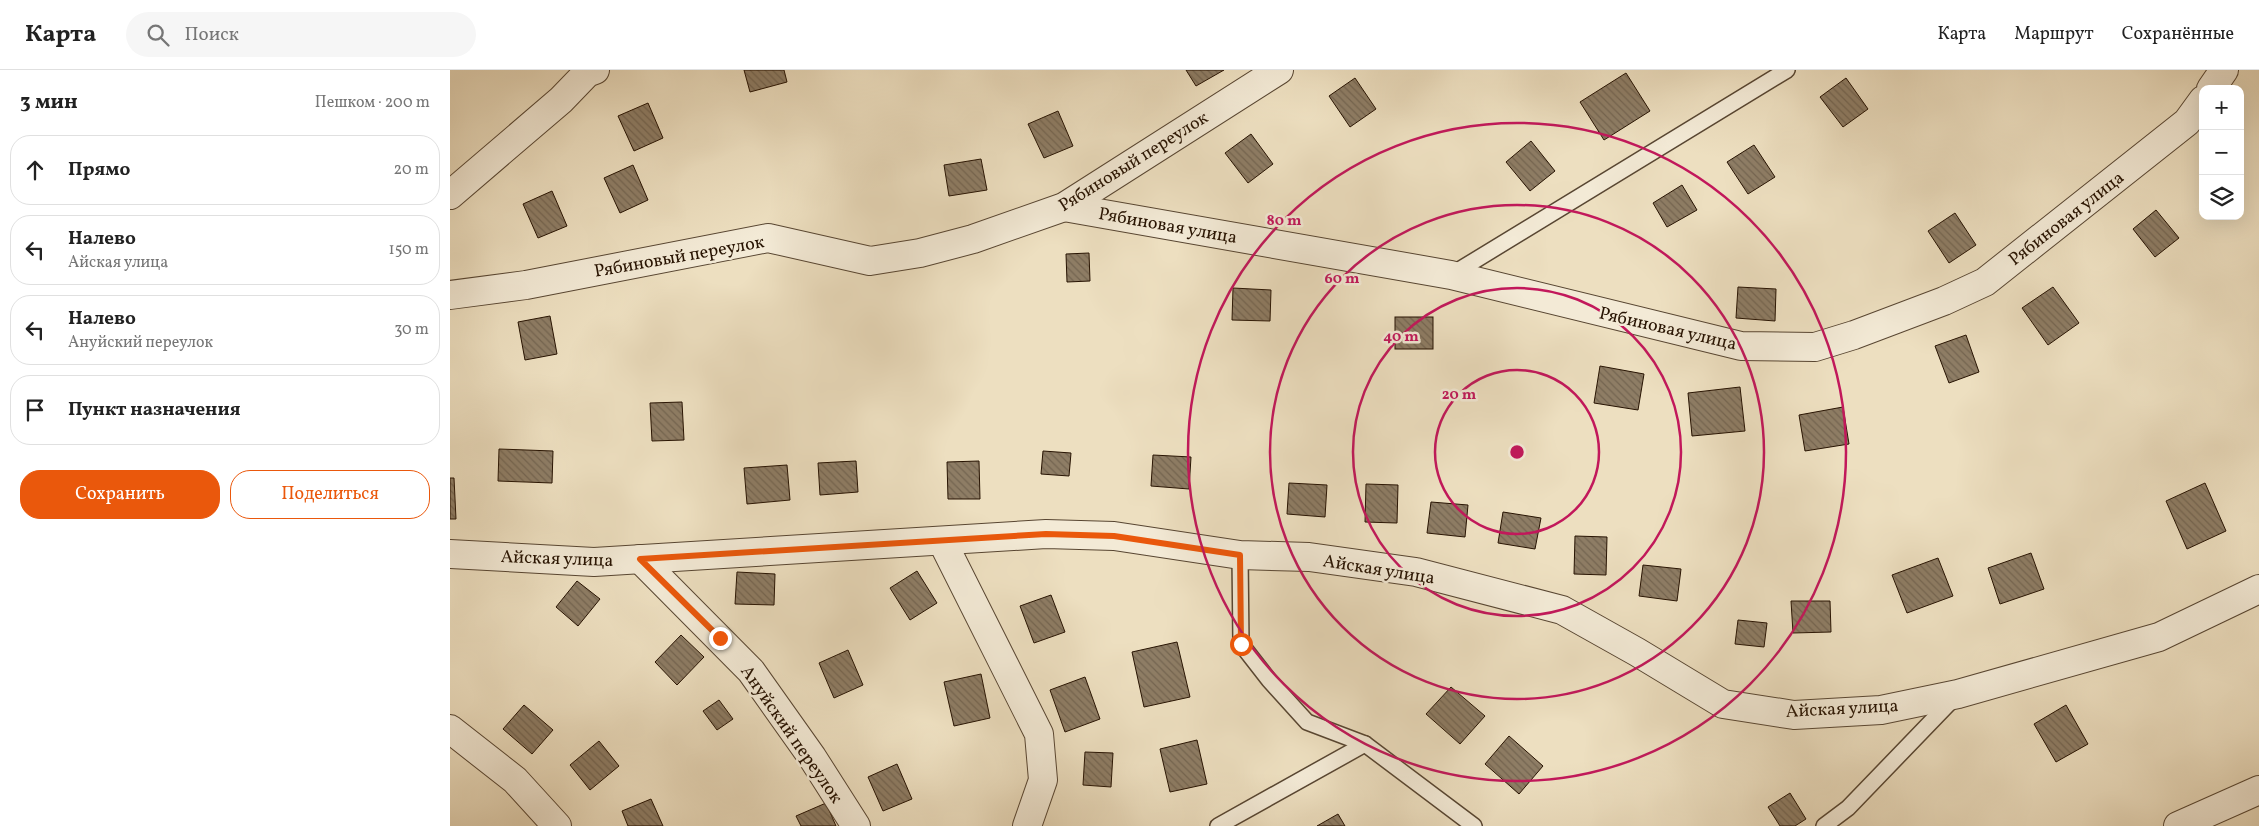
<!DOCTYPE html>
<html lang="ru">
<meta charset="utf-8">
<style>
:root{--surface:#fff;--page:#f6f6f6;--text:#222;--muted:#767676;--line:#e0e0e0;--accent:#ea580c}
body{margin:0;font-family:Vollkorn,serif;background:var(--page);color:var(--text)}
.controls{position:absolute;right:15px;top:15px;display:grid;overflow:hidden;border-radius:10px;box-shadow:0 5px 20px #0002}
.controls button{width:45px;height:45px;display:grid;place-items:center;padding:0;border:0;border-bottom:1px solid var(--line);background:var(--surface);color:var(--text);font:25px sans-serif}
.stop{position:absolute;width:15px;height:15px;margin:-11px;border:4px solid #ea580c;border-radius:50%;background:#fff}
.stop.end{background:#ea580c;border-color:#fff;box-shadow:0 1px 5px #0008}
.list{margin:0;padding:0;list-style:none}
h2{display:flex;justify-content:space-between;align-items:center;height:65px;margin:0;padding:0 20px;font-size:21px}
h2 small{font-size:16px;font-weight:400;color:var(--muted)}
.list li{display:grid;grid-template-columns:32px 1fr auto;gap:15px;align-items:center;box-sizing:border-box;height:70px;margin:0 10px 10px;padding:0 10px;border:1px solid var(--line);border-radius:20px}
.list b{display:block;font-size:19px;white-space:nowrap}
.list p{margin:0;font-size:16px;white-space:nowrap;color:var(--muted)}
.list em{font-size:16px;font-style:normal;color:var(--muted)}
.actions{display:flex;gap:10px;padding:15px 20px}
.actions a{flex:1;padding:11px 0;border:1px solid var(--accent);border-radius:20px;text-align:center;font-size:18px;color:var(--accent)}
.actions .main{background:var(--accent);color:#fff}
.icon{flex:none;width:28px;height:28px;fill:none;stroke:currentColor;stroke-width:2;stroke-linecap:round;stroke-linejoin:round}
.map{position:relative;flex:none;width:1809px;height:756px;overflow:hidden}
header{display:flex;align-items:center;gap:30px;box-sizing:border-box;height:70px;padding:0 25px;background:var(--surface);border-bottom:1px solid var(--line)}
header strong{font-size:24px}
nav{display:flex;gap:28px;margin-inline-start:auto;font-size:18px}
.search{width:350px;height:45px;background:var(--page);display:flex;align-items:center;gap:12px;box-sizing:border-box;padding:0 18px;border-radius:28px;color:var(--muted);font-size:19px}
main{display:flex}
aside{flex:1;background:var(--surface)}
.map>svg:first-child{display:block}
.building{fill:url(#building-back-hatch);stroke:#271302}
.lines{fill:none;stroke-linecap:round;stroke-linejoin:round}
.service-casing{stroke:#584632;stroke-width:18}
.minor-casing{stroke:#584632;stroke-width:30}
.service{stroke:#f3ead6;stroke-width:15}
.minor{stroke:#f3ead6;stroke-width:28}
.route{stroke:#ea580c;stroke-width:6}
.ring{fill:none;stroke:#c2185b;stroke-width:2.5}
.labels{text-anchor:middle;stroke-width:5;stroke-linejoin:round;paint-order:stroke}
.street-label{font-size:18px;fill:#271302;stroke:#f3ead6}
.centre{fill:#c2185b;stroke:#f3ead6;stroke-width:2.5}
.ring-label{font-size:15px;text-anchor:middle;font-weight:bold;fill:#c2185b;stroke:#f3ead6;stroke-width:5;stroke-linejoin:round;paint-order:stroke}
</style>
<header>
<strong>Карта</strong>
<div class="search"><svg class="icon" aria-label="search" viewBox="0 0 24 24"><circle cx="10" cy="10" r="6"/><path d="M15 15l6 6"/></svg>Поиск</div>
<nav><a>Карта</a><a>Маршрут</a><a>Сохранённые</a></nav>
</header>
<main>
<aside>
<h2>3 мин<small>Пешком · 200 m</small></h2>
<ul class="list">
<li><svg class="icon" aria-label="ahead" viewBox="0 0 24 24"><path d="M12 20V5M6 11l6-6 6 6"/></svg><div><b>Прямо</b></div><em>20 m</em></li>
<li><svg class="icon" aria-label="left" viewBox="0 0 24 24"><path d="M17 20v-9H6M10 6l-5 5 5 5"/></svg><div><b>Налево</b><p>Айская улица</p></div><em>150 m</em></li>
<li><svg class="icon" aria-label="left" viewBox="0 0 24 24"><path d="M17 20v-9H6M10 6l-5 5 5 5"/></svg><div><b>Налево</b><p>Ануйский переулок</p></div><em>30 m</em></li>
<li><svg class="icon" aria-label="arrive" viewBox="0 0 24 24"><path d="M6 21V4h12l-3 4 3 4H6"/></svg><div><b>Пункт назначения</b></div></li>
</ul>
<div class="actions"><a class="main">Сохранить</a><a>Поделиться</a></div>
</aside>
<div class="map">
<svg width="1809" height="756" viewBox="0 0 1809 756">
<defs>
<pattern id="building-back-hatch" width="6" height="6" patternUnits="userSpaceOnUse" patternTransform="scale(1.25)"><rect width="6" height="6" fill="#8e7d65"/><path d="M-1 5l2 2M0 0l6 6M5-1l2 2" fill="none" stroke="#746551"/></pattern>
</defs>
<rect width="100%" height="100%" fill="#eddfc0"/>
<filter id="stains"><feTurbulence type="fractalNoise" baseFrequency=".004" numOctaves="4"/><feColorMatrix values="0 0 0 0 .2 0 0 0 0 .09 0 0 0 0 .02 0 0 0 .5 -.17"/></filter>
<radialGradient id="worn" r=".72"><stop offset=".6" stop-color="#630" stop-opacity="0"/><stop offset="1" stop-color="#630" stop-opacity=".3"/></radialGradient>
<g class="building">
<polygon points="294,0 334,0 337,12 300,22"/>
<polygon points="736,0 774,0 746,16"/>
<polygon points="1176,3 1200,41 1154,70 1130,32"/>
<polygon points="905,8 926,39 900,57 879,26"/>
<polygon points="1396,8 1418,39 1393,57 1370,27"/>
<polygon points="198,33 213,68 184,81 168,46"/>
<polygon points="608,41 623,76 594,88 578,54"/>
<polygon points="801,64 823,94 798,113 775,83"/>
<polygon points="1081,71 1105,101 1080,121 1056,92"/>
<polygon points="1304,75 1325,107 1298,124 1277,92"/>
<polygon points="531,89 537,120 499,126 494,95"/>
<polygon points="183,95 198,130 170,143 154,108"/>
<polygon points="1232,115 1247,140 1217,157 1203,133"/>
<polygon points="102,121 117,156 88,168 73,134"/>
<polygon points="1706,140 1729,168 1705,187 1683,159"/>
<polygon points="1505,143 1526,175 1499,193 1478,161"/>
<polygon points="639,183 640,211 617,212 616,184"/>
<polygon points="1288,217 1326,219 1325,251 1286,248"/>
<polygon points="1603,217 1629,253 1598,275 1572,238"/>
<polygon points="783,218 821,220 820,251 782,250"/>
<polygon points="100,246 107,284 75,290 68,252"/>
<rect x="945" y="247" width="38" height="32"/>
<polygon points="1516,265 1529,302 1499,313 1485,276"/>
<polygon points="1150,296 1194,304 1188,340 1144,333"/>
<polygon points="1290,317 1295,361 1242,366 1238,323"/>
<polygon points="232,332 234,370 202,371 200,333"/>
<polygon points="1393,337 1399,374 1355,381 1349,345"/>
<polygon points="49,379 103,381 102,413 48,411"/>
<polygon points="593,381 621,383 619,406 591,404"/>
<polygon points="703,385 741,387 739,419 701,416"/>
<polygon points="406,391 408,422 370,425 368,393"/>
<polygon points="529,391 530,429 498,429 497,392"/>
<polygon points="337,395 340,430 297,434 294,398"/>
<polygon points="0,408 4,408 6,449 0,449"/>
<polygon points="839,413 877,415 875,447 837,444"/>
<polygon points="1755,413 1776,461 1737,479 1716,431"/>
<polygon points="916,414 948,415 947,453 915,452"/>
<polygon points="981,432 1018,435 1015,467 977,463"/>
<polygon points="1053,442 1091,448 1085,479 1048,473"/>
<polygon points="1125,466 1157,467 1156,505 1124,504"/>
<polygon points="1581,483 1594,519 1550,534 1538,498"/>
<polygon points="1488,488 1503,526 1457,543 1442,505"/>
<polygon points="1193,495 1231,499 1227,531 1189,526"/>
<polygon points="467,501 487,533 460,550 440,518"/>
<polygon points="287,502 325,504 324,535 285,534"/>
<polygon points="127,511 150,529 128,556 106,537"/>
<polygon points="601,525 615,562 584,573 570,536"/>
<polygon points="1341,531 1380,531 1381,562 1343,563"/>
<polygon points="1288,550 1317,553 1314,577 1285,574"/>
<polygon points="231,565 254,587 227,615 205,592"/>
<polygon points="727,572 740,627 694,637 682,582"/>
<polygon points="398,580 413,615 384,628 369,593"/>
<polygon points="531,604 540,648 504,656 494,612"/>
<polygon points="635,607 650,649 615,662 600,620"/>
<polygon points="1001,617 1035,646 1010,674 976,644"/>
<polygon points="269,630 283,649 267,660 253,641"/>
<polygon points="74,635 103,660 82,684 53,659"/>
<polygon points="1616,635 1638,674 1606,692 1584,654"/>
<polygon points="1059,666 1093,696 1069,724 1035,694"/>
<polygon points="747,670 757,714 720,722 710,679"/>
<polygon points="149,671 169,696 140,720 120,695"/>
<polygon points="635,682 663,683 661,717 633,715"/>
<polygon points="447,694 462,729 433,741 418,707"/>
<polygon points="1340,723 1356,749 1345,756 1330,756 1318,737"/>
<polygon points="201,729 213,756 178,756 172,741"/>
<polygon points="376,733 386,756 351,756 346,746"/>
<polygon points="888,744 895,756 867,756"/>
</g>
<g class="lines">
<defs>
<g id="service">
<polyline points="1001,205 1337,0"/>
<polyline points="790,485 791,574 819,610 857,652 915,674 1024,756"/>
<polyline points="768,756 915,674"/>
<polyline points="1374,756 1398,738 1505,627"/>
</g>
<g id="minor">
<polyline points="1761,19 1774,0"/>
<polyline points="0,125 111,30 137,3 145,0"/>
<polyline points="614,137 1001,205 1291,276 1365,277 1404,265 1494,231 1535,212 1737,52 1753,30"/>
<polyline points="0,225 76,215 318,168 420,191 470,183 523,169 614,137 829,0"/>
<polyline points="492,471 589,664 593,710 577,756"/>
<polyline points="0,484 144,492 596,464 664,466 790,485 859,487 966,502 1112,540 1187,582 1273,634 1344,645 1431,640 1508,624 1709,567 1809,519"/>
<polyline points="190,489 301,601 362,687 406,756"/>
<polyline points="0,659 65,710 107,756"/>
<polyline points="1728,756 1809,720"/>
</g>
</defs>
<use href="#service" class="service-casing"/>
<use href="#minor" class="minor-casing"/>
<use href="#service" class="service"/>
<use href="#minor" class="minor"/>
</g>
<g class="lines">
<polyline class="route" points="270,568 190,489 596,464 664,466 790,485 791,574"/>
</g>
<g class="ring">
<circle cx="1067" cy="382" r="82"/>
<circle cx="1067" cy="382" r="164"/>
<circle cx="1067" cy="382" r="247"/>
<circle cx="1067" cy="382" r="329"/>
</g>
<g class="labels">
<g class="street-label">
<text transform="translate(683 91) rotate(-32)" y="6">Рябиновый переулок</text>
<text transform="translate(1616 148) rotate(-38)" y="6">Рябиновая улица</text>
<text transform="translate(718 155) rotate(10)" y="6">Рябиновая улица</text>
<text transform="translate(229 186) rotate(-10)" y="6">Рябиновый переулок</text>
<text transform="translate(1218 258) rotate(13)" y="6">Рябиновая улица</text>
<text transform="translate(107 488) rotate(2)" y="6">Айская улица</text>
<text transform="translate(929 499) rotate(9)" y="6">Айская улица</text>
<text transform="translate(1392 638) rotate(-3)" y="6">Айская улица</text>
<text transform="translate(342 664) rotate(55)" y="6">Ануйский переулок</text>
</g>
</g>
<circle cx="1067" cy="382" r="8" class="centre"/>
<g class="ring-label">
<text x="834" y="155">80 m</text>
<text x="892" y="213">60 m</text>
<text x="951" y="271">40 m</text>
<text x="1009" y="329">20 m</text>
</g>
<rect width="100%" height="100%" filter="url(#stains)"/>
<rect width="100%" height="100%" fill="url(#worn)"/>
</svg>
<div class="controls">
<button>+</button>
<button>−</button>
<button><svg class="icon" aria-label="layers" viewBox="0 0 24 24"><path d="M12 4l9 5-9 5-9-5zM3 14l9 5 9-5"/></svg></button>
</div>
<div class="stop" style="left:791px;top:574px"></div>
<div class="stop end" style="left:270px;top:568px"></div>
</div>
</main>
